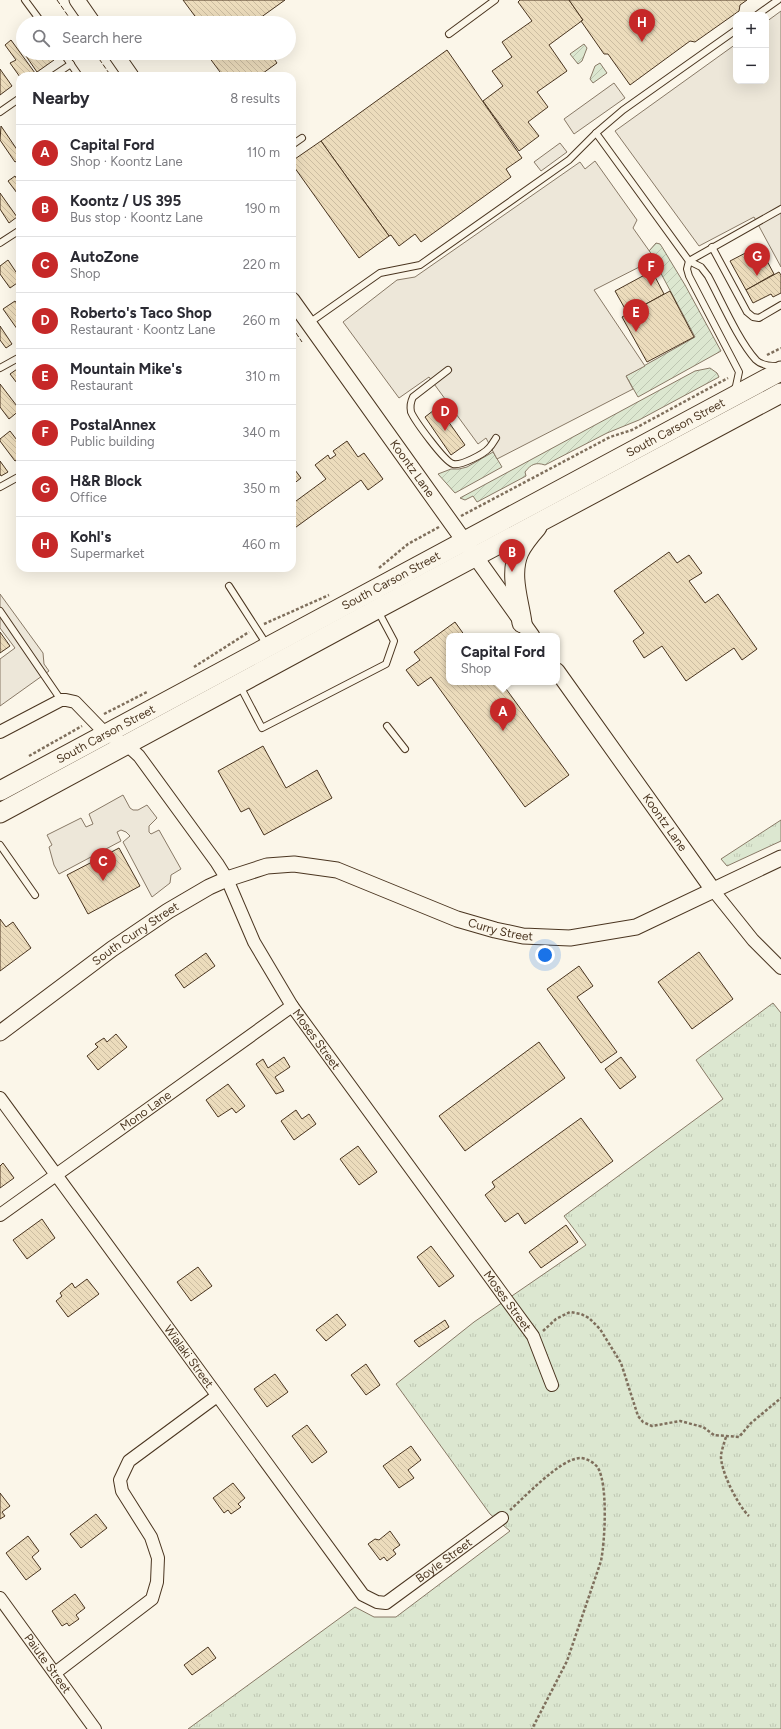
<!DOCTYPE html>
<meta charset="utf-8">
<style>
:root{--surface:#fff;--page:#f7f7f7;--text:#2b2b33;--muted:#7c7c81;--line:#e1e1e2;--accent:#c62828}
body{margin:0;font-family:Figtree,sans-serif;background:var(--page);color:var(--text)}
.controls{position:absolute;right:12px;top:12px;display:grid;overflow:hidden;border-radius:8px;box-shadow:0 4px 16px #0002}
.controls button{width:36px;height:36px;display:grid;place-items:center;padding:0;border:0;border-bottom:1px solid var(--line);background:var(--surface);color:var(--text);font:20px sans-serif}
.you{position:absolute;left:545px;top:955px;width:14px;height:14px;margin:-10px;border:3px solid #fff;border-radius:50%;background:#1a73e8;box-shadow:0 0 0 6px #1a73e833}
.badge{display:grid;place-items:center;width:26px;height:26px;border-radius:50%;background:var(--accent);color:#fff;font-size:13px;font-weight:700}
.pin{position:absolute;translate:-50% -33px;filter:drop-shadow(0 1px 2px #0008)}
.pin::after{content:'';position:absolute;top:21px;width:14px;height:12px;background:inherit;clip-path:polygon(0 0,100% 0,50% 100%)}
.popup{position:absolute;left:446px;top:633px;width:114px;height:52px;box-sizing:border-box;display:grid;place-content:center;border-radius:8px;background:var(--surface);filter:drop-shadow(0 1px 3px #0005);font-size:13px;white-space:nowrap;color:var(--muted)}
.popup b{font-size:15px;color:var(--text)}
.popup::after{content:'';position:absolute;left:50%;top:100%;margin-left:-8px;border:8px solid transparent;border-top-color:var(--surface)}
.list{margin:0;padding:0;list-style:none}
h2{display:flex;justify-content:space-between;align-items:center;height:52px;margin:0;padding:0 16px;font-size:17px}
h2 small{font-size:13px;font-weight:400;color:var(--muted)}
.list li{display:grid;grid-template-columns:26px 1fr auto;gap:12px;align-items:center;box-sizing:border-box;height:56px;padding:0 16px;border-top:1px solid var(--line)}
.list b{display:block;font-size:15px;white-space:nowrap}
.list p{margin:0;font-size:13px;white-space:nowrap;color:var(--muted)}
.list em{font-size:13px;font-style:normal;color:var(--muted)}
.icon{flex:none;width:22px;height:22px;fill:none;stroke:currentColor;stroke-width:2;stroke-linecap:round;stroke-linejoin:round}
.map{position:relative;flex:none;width:781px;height:1729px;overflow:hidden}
.search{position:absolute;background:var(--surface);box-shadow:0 4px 16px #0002;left:16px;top:16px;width:280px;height:44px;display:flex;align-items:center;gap:10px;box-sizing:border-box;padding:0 14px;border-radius:22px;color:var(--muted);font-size:15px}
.panel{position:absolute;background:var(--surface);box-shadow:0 4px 16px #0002;left:16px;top:72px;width:280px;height:500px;border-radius:12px}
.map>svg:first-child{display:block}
.grass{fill:url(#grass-tufts);stroke:#887966}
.garden{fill:url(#garden-furrows);stroke:#887966}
.parking{fill:#ede7d9;stroke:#887966}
.building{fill:url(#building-back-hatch);stroke:#4a3520}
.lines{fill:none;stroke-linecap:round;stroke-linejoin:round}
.service-casing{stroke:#4a3520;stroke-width:8}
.minor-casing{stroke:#4a3520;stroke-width:14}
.tertiary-casing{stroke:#4a3520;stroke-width:17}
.primary-casing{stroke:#4a3520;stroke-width:21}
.path{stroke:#7f6f5c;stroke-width:2.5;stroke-dasharray:3 2;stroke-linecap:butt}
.service{stroke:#fbf6e9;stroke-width:6}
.minor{stroke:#fbf6e9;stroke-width:12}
.tertiary{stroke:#fbf6e9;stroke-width:15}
.primary{stroke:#fbf6e9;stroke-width:19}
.fence{stroke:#4a3520;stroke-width:1;stroke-dasharray:5 2;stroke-linecap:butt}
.labels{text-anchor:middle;stroke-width:3;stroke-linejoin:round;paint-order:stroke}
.street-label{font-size:12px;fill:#4a3520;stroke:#fbf6e9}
</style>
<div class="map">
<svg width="781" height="1729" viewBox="0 0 781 1729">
<defs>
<pattern id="grass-tufts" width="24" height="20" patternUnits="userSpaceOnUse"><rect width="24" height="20" fill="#dce7d0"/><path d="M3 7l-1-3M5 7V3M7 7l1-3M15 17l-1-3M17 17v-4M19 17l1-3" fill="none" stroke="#bec7b2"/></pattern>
<pattern id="garden-furrows" width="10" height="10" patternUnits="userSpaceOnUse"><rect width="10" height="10" fill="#dce7d0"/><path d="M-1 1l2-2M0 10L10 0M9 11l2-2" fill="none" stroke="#bec7b2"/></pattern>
<pattern id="building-back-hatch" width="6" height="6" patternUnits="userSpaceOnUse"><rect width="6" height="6" fill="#ecdcbc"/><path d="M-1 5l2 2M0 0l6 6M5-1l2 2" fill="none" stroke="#ccbda1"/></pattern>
</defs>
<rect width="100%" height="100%" fill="#fbf6e9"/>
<g class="grass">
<polygon points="781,820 781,841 727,866 721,859"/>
<polygon points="773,1003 781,1013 781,1729 188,1729 355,1607 374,1617 396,1617 510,1531 490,1514 396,1384 474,1322 586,1245 564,1216 723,1099 696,1060"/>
</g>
<g class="garden">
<polygon points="584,44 587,48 582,61 578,64 570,54"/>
<polygon points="600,63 607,73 593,83 590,79 595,66"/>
<polygon points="656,243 660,244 662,247 685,285 721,351 638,397 626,376 695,337 649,251"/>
<path d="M710,368l7,5 2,4 -80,43 -32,13 -62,32c-9,-3 -14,-1 -20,7l1,4 -49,26 -4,-6 -8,4 -5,-2 235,-127z"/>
<polygon points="493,452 502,467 455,493 438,474 451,469 459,469 467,467"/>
</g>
<g class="parking">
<polygon points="781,11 781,267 754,217 699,246 615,131 736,44 736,81 766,81 766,22"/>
<polygon points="614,83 625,98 574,134 564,119"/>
<polygon points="560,143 567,152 541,171 534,162"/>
<polygon points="595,161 637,220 633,228 655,259 594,290 645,366 626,376 633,389 497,459 486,438 478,444 429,377 399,398 343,322 397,280 415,277 580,162 585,169"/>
<polygon points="0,594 43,653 44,664 49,671 0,706 0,659 15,648 0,628"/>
<polygon points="123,795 130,808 133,810 138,810 147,805 157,818 149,826 149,832 151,834 159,830 181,869 171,875 170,883 152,897 123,842 130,836 126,832 121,830 117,832 121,841 59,874 54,865 49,847 52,845 47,835 81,818 86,827 93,824 89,814"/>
</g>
<g class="building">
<polygon points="183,0 285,0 253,23 200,23"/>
<polygon points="520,0 569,0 583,20 549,45 567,71 537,92 548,107 528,122 539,136 519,151 483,101 503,86 492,71 512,57 502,42 532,21 518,2"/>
<polygon points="569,0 747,0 740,5 739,11 695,42 690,41 630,85 608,54 604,54 581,21 583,20"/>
<polygon points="11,40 35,73 31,76 20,77 10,63 16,60 5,45"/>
<polygon points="447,50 522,158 506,169 511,177 421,242 415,234 399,246 391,235 389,236 321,141"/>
<polygon points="31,53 49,53 54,60 37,72 26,56"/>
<polygon points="195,53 270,53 277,63 259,76 223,76 206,53 199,58"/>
<polygon points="0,69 12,86 0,95"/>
<polygon points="1,126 20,154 20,159 15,162 0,140"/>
<polygon points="321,141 389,236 359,258 292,164 292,161"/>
<polygon points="15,176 20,184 20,197 8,181"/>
<polygon points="0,193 17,217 9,223 0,209"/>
<polygon points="759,246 774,274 746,290 730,261"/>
<polygon points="8,260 20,278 20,281 10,288 0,274 0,266"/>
<polygon points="652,271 664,294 628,314 615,291"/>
<polygon points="779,272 781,275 781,293 773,297 771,294 753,303 746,290"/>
<polygon points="670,291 694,337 647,362 622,317"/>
<polygon points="15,301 20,308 20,333 3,309"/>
<polygon points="0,326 12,344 6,348 0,340"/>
<polygon points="20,367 20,387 10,374"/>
<polygon points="0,384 20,410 9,419 0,407"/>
<polygon points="438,407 465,445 451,455 425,417"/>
<polygon points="10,431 20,444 20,458 15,461 0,441 0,439"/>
<polygon points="347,441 358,457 364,453 383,479 368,490 361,480 292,530 292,504 326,479 315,465 328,455 330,459 336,455 333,451"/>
<polygon points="0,461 8,472 1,476 0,474"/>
<polygon points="292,466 301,478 292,485"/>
<polygon points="669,552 677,563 689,555 702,573 689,581 705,603 718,594 757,649 742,660 734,648 686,681 662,646 644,658 633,641 644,633 614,591"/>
<polygon points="455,622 465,636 449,636 449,682 501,682 569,775 525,807 431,677 418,686 406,670 420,660 414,652"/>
<polygon points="0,632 10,646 0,653"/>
<polygon points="263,746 286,788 317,770 332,798 264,835 249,808 241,812 218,771"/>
<polygon points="119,848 140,886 88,914 67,875"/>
<polygon points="0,919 6,927 13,922 31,948 0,971"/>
<polygon points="699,952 733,999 692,1029 658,982"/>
<polygon points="206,953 215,966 184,988 175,975"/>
<polygon points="579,966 593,986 577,997 617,1052 601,1063 547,989"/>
<polygon points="116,1034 127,1047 98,1070 87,1056 98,1047 95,1044 104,1038 107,1042"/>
<polygon points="539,1042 565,1078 465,1151 439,1116"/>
<polygon points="284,1057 290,1067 275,1077 284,1091 276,1094 256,1064 263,1059 268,1068"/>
<polygon points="621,1057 636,1077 620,1089 605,1069"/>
<polygon points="228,1084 245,1106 236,1113 232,1108 218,1117 206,1100"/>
<polygon points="296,1110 302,1119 309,1114 316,1124 294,1140 281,1121"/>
<polygon points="581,1118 613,1161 525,1224 518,1213 505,1222 485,1195 495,1187 492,1182"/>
<polygon points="358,1146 377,1172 359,1185 340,1159"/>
<polygon points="3,1163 14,1178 0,1188 0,1166"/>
<polygon points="42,1219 55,1238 27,1259 13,1240"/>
<polygon points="566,1225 578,1242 541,1268 529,1252"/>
<polygon points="431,1246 454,1276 439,1287 417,1257"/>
<polygon points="198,1267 212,1286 191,1301 177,1282"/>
<polygon points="87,1279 99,1294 68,1317 56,1301 62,1296 60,1293 72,1283 75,1288"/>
<polygon points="337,1314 346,1325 326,1341 316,1330"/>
<polygon points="445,1320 449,1327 419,1347 414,1341"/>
<polygon points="366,1364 380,1385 366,1395 351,1375"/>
<polygon points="275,1374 288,1392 267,1407 254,1389"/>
<polygon points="307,1425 327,1452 312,1463 292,1436"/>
<polygon points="411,1446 421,1460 408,1470 414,1478 399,1488 383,1466"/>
<polygon points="233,1483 245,1498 238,1504 241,1507 231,1514 228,1510 224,1513 213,1498"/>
<polygon points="0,1493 10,1506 2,1512 5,1516 0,1519"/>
<polygon points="96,1514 107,1528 81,1548 70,1534"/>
<polygon points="390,1531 400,1545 393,1550 396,1554 387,1561 384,1557 380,1560 368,1544 375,1539 379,1540"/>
<polygon points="28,1536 39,1551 32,1557 41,1569 26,1580 6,1553"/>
<polygon points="75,1594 85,1608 76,1615 79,1619 69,1626 67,1623 62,1626 52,1611"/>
<polygon points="208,1647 216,1658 192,1675 184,1665"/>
</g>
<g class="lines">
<defs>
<g id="service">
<polyline points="25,0 42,23"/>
<polyline points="757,15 778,0"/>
<polyline points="449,34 495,0"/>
<polyline points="63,53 79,76"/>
<polyline points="53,76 71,64"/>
<polyline points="0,112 20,98"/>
<path d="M596,133l93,128 12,6 7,9c13,24 30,64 48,84 5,5 15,6 21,6"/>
<polyline points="292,145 302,138"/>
<polyline points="0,243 20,230"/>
<polyline points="712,247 747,312 753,317 759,318 781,305"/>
<polyline points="309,323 380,273 420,265 569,160 596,133 623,110 736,30"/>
<polyline points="0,368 20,357"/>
<path d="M448,370l-35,27c-2,4 -3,10 -2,15 4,9 33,49 42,52 8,2 31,-10 36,-16 3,-3 5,-7 7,-10"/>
<polyline points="734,390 736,386 739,372 689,276 687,269 689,261 781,209"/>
<polyline points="0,487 20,476"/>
<polyline points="229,586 267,645"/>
<polyline points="0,611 61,700"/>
<polyline points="240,686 262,728 386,664 394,641 378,611"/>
<polyline points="387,726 405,749"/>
<polyline points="0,845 35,895"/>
</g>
<g id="minor">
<path id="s1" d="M0,732l61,-32h5l9,2 30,31 22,12 12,11 78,107 10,16 27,63 38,64 241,330 19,49"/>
<polyline points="713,890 753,940 781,968"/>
<path id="s2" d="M0,1098l363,497 14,7 9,1 116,-85"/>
<path id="s3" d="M0,1215l292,-209"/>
<path id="s4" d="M0,1598l95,131"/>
<polyline points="55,1673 152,1599 157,1582 158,1558 151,1537 122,1491 120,1480 129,1461 217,1396"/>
</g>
<g id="tertiary">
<polyline points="77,0 93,23"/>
<polyline points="115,53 131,76"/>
<path id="s5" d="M292,300l240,336"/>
<path id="s6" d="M557,671l156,219"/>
<path id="s7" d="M0,1033l112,-84 56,-38 41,-24 18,-8 40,-13 27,-2 43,6 120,49 38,11 28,6 47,2 66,-11 145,-69"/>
</g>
<g id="primary">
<path d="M522,623c-3,-22 -13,-49 -3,-71 4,-9 11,-17 18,-25"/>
<path id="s8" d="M0,791l781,-420"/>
<polyline points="0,813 377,609 781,393"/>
</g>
</defs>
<use href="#service" class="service-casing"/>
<use href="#minor" class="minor-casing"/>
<use href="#tertiary" class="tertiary-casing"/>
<use href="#primary" class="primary-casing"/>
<g class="path">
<polyline points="767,355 781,348"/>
<polyline points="461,516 610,437 632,430 728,378"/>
<polyline points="379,568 408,544 439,527"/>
<polyline points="264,624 329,595"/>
<polyline points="194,667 249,632"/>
<polyline points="104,714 147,692"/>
<polyline points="29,756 82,726"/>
<polyline points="543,1331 556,1319 570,1312 581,1314 589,1318 600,1329 621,1363 638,1416 643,1422 652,1426 680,1421 703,1427 714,1435 739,1437 751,1423 781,1398"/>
<path d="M726,1437c-2,6 -4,12 -5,18 -1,15 17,51 28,61"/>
<path d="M510,1510c15,-13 50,-51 70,-52 6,0 15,5 18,10 10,17 7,73 3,93l-34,100 -35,68"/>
</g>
<use href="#service" class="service"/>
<use href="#minor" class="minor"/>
<use href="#tertiary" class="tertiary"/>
<use href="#primary" class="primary"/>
<g class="fence">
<polyline points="57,0 73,23"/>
<polyline points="95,53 111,76"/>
<polyline points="292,327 302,342"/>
</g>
</g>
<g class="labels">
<g class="street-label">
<text dy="4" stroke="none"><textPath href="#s8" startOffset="767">South Carson Street</textPath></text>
<text dy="4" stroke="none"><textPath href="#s5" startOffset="207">Koontz Lane</textPath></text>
<text dy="4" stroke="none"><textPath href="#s8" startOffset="444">South Carson Street</textPath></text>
<text dy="4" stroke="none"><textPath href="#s8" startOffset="120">South Carson Street</textPath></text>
<text dy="4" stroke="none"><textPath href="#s6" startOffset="186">Koontz Lane</textPath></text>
<text dy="4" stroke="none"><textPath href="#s7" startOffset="562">Curry Street</textPath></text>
<text dy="4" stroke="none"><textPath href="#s7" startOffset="168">South Curry Street</textPath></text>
<text dy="4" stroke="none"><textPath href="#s1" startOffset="503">Moses Street</textPath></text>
<text dy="4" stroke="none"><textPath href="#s3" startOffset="179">Mono Lane</textPath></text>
<text dy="4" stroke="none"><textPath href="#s1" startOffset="827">Moses Street</textPath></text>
<text dy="4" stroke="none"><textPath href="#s2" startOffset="320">Wialaki Street</textPath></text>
<text dy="4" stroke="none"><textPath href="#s2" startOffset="712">Boyle Street</textPath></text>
<text dy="4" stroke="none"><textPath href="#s4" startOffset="81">Paiute Street</textPath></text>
</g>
</g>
</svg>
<div class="controls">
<button>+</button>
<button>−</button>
</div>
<div class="you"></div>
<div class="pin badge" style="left:503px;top:731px">A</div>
<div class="popup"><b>Capital Ford</b>Shop</div>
<div class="pin badge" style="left:512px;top:572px">B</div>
<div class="pin badge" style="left:103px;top:881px">C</div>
<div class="pin badge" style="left:445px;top:431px">D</div>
<div class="pin badge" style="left:636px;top:332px">E</div>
<div class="pin badge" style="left:651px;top:286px">F</div>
<div class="pin badge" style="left:757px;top:276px">G</div>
<div class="pin badge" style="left:642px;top:42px">H</div>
<div class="search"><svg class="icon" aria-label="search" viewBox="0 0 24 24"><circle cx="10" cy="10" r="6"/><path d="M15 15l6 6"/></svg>Search here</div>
<section class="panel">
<h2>Nearby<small>8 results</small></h2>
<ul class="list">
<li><span class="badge">A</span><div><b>Capital Ford</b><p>Shop · Koontz Lane</p></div><em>110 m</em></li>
<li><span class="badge">B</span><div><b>Koontz / US 395</b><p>Bus stop · Koontz Lane</p></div><em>190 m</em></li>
<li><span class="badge">C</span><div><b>AutoZone</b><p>Shop</p></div><em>220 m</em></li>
<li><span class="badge">D</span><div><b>Roberto's Taco Shop</b><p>Restaurant · Koontz Lane</p></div><em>260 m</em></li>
<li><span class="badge">E</span><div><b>Mountain Mike's</b><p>Restaurant</p></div><em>310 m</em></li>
<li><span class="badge">F</span><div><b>PostalAnnex</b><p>Public building</p></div><em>340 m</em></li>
<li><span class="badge">G</span><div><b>H&amp;R Block</b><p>Office</p></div><em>350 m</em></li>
<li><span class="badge">H</span><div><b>Kohl's</b><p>Supermarket</p></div><em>460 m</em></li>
</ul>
</section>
</div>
